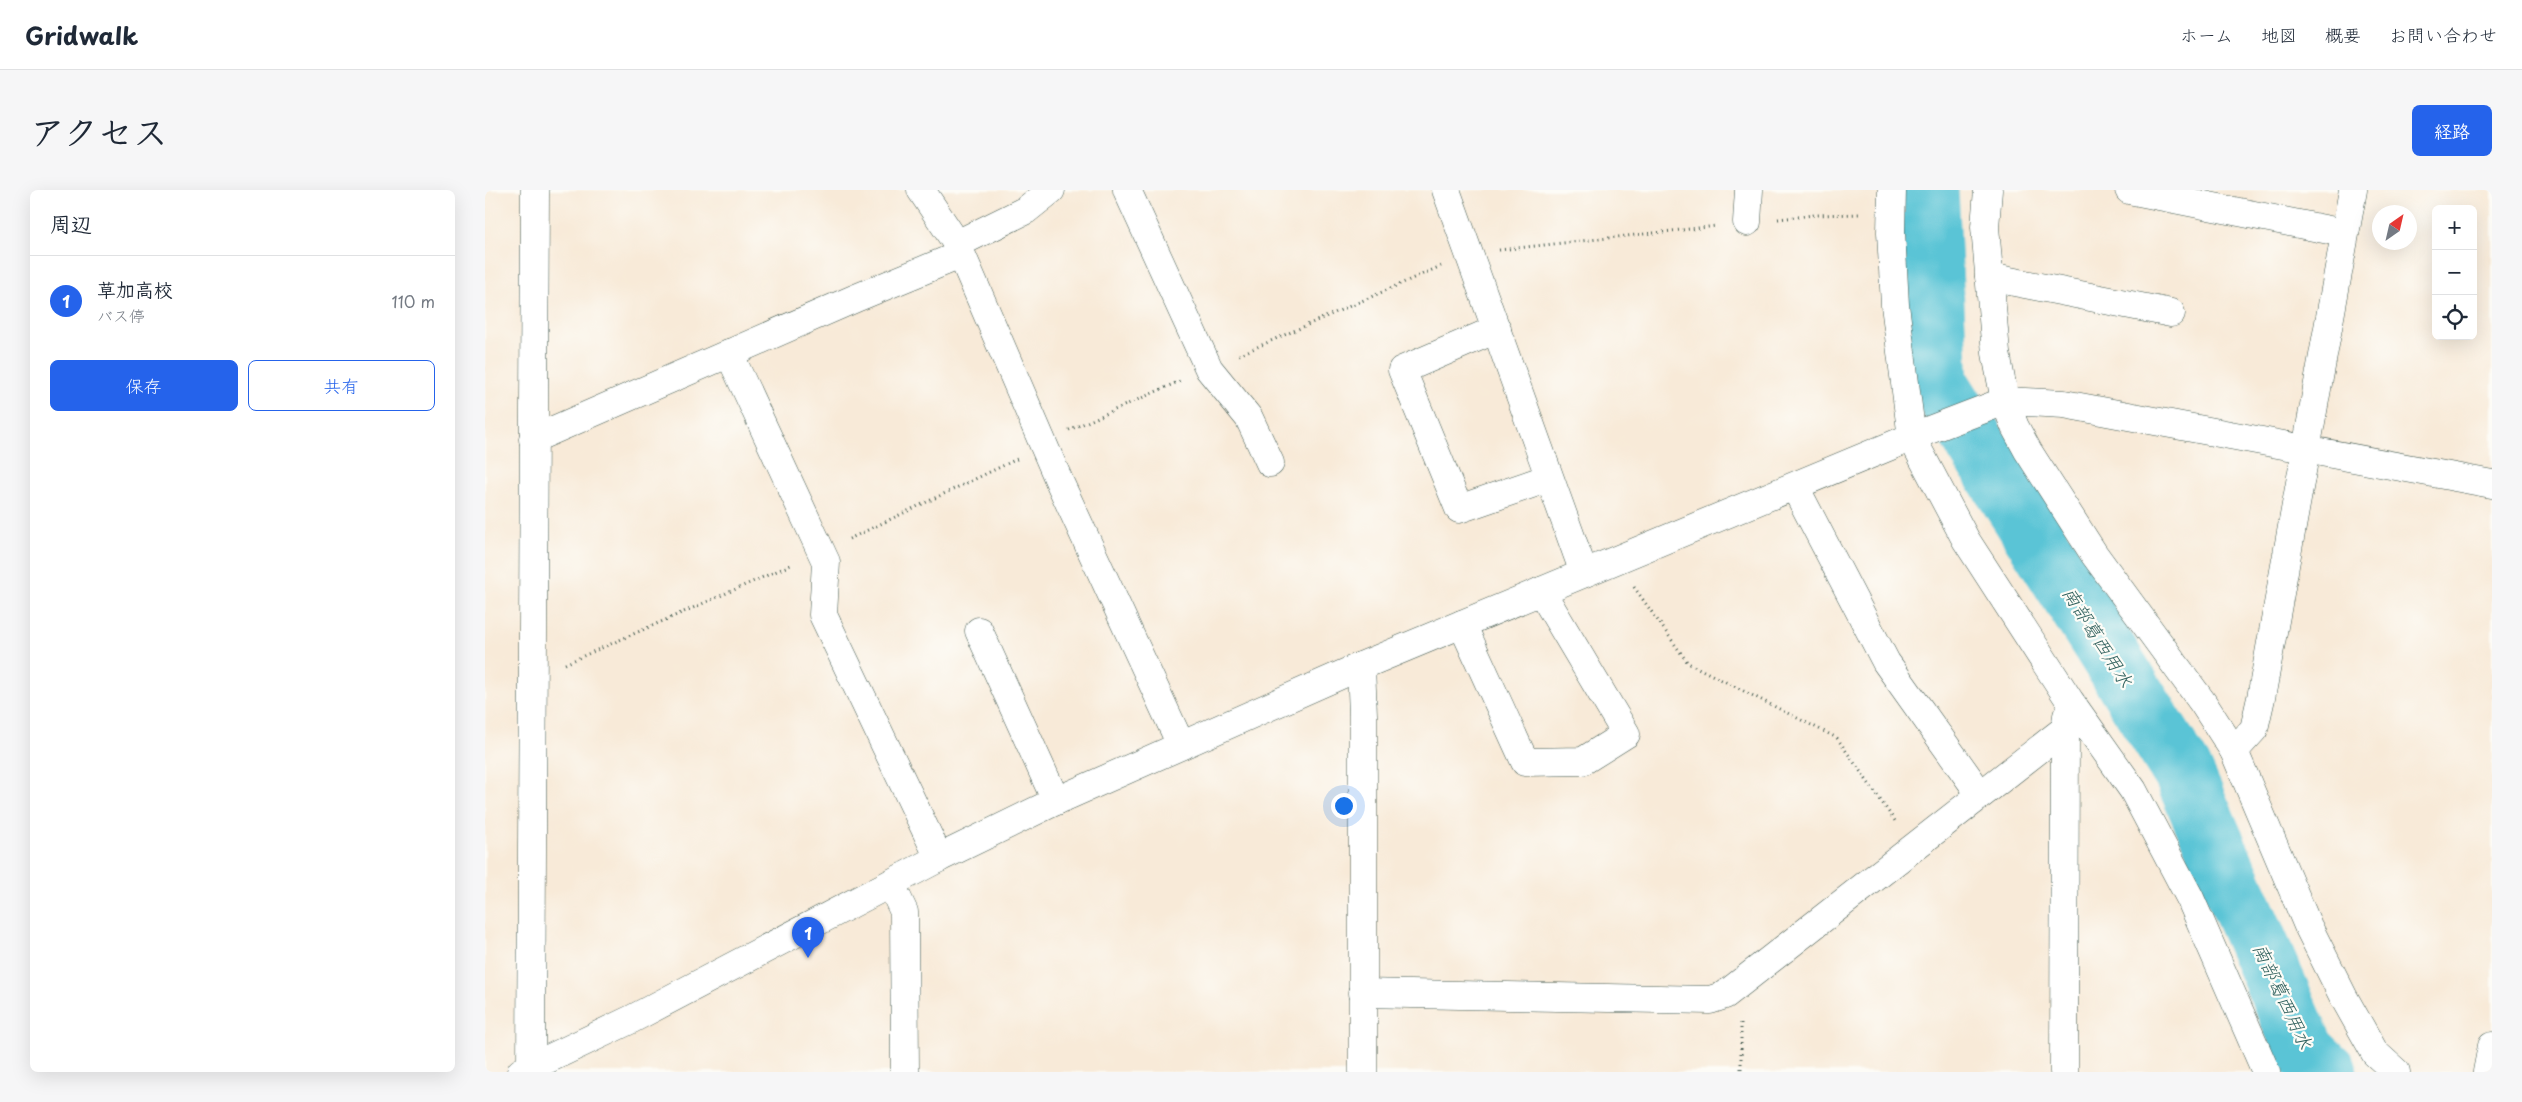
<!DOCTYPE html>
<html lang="ja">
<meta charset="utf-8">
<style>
:root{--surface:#fff;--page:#f6f6f7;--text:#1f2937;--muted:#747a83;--line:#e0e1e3;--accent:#2563eb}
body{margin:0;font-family:"Playpen Sans","Klee One",sans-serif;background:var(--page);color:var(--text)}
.controls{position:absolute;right:15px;top:15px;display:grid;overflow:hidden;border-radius:8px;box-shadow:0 5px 20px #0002}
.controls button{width:45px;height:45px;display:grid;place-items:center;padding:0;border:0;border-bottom:1px solid var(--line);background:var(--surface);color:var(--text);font:25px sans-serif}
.compass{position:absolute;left:1887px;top:15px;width:45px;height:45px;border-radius:50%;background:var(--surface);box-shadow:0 5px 20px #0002;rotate:34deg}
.you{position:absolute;left:858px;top:615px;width:18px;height:18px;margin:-12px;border:4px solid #fff;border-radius:50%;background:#1a73e8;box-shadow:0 0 0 8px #1a73e833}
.badge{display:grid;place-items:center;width:32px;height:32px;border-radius:50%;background:var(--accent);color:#fff;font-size:16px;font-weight:700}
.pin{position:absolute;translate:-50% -41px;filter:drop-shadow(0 1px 2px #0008)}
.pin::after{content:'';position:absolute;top:26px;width:18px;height:15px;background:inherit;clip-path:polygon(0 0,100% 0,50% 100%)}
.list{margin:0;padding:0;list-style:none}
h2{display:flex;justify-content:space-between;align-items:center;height:65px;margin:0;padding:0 20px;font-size:21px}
h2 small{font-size:16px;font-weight:400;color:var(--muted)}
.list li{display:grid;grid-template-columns:32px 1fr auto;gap:15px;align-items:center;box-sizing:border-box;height:90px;padding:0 20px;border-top:1px solid var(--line)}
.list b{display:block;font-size:19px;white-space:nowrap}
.list p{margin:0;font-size:16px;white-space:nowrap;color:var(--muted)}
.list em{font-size:16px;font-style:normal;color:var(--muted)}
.actions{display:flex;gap:10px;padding:15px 20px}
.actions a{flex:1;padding:11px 0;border:1px solid var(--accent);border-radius:8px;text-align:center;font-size:18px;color:var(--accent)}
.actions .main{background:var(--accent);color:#fff}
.icon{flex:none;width:28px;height:28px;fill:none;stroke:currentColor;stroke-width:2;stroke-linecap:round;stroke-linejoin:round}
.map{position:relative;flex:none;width:2007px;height:882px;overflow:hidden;border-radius:8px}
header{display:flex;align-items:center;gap:30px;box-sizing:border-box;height:70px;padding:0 25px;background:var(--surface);border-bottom:1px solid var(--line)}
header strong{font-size:24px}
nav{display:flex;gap:28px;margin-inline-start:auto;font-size:18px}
.intro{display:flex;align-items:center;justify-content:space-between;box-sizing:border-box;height:120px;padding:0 30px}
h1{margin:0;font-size:35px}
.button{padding:12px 22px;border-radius:8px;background:var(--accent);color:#fff;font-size:18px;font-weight:700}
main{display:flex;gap:30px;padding:0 30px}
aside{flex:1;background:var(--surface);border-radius:8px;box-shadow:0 5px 20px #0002}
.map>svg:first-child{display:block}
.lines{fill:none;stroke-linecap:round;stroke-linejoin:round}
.river{stroke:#5ac4d6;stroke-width:61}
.minor-casing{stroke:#40574d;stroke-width:29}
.path{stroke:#40574d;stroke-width:3;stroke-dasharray:1 4;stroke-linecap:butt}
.minor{stroke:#fff;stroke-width:28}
.labels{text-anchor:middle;stroke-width:4.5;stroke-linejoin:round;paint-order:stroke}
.water-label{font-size:19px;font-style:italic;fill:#2e5f5c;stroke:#fdfcf7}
</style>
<header>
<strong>Gridwalk</strong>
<nav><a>ホーム</a><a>地図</a><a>概要</a><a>お問い合わせ</a></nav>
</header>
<div class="intro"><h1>アクセス</h1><a class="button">経路</a></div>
<main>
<aside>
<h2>周辺<small></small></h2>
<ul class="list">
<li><span class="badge">1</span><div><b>草加高校</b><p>バス停</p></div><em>110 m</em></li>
</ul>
<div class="actions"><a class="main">保存</a><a>共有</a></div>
</aside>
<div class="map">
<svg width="2007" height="882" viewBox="0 0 2007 882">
<rect width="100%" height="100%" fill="#fdfcf7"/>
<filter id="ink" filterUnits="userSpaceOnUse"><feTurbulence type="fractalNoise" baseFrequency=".02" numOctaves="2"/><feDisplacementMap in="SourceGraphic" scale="10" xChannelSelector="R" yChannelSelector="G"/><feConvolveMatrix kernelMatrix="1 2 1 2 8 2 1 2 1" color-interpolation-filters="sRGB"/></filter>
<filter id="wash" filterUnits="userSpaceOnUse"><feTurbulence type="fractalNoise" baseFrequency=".0096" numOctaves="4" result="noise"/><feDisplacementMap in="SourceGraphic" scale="20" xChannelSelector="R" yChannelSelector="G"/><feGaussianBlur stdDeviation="1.12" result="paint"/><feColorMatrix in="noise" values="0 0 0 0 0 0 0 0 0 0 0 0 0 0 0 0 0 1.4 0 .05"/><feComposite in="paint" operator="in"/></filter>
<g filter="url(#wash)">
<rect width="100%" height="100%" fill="#f8ead8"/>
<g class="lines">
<polyline class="river" points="1443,0 1453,193 1698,582 1820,861 1842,882"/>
</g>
</g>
<g filter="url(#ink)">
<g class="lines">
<defs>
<g id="minor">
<polyline points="436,0 472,54 575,293 696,555"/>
<polyline points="642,0 724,179 764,228 785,273"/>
<polyline points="961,0 1099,383"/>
<polyline points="1407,0 1406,42 1410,115 1427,248 1481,350 1585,511 1648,600 1705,708 1781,882"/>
<polyline points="1503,0 1500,37 1511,163 1520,211 1530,237 1543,261 1609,364 1718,513 1749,561 1823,736 1858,806 1890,863 1911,882"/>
<polyline points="1644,0 1859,43"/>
<polyline points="1262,32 1264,0"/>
<polyline points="472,54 541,20 566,0"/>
<polyline points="1504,87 1686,123"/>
<polyline points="1012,139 917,180 974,319 1064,288"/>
<polyline points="244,163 341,372 338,425 454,668"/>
<polyline points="48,249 371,108 475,65"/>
<polyline points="1310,297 1401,472 1495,604"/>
<polyline points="977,434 1040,572 1098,571 1141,544 1056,401"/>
<polyline points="494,441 571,611"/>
<polyline points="876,476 878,525 878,882"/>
<polyline points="1749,561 1769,539 1776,508 1868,0"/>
<polyline points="406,694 419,722 420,882"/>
<polyline points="877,803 1225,810 1240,805 1580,539"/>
<polyline points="36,882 147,829 454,668 571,611 876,476 1439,242 1520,211 1579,214 2007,294"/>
<polyline points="46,882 50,0"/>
<polyline points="1579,882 1580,539 1582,526"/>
<polyline points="2002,882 2007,856"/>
</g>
</defs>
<use href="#minor" class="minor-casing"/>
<g class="path">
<polyline points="1293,29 1329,25 1376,24"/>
<polyline points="1014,60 1232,36"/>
<polyline points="754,165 956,76"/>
<polyline points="584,240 695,191"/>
<polyline points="364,349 532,269"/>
<polyline points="1149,397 1203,473 1352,548 1410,631"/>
<polyline points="80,474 308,374"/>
<polyline points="1256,833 1256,882"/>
</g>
<use href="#minor" class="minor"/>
</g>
</g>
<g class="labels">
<g class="water-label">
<text transform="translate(1613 447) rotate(58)" y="7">南部葛西用水</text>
<text transform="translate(1798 806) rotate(65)" y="7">南部葛西用水</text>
</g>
</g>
</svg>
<div class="controls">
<button>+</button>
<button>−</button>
<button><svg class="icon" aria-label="locate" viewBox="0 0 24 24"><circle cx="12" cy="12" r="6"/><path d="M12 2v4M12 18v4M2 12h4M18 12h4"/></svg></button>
</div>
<svg class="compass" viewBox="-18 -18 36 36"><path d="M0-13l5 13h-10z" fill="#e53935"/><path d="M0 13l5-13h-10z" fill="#747a83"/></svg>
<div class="you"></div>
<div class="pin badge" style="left:323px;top:768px">1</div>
</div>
</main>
